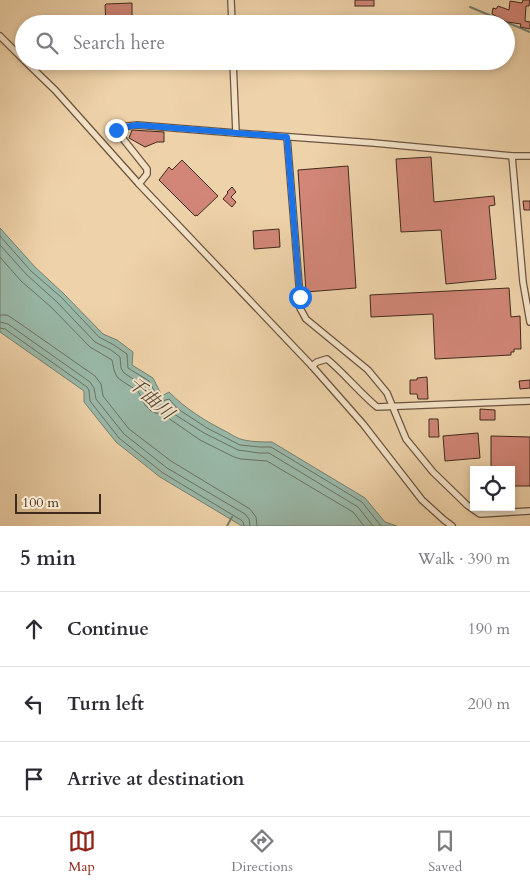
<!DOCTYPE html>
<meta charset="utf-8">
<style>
:root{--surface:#fff;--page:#f2f2f3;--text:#2b2b33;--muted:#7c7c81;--line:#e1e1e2;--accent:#8f2418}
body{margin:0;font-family:Cardo,"Noto Serif JP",serif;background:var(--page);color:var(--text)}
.controls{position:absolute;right:15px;bottom:15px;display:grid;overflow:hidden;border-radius:0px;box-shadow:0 2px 8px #0003}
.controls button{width:45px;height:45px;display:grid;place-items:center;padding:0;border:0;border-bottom:1px solid var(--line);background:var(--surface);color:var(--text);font:25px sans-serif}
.scale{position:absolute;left:15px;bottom:12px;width:86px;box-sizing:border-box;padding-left:5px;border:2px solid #3f2a1c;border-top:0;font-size:14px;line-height:18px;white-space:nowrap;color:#3f2a1c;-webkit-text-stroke:4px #f4e2c7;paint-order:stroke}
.stop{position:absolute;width:15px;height:15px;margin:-11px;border:4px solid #1a73e8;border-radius:50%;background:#fff}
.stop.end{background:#1a73e8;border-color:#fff;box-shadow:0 1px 5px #0008}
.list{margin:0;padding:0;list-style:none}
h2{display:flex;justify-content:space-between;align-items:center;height:65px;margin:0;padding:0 20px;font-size:21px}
h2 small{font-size:16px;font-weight:400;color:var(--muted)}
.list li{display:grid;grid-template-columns:32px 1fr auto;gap:15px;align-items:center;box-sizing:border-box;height:75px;padding:0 20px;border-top:1px solid var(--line)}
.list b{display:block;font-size:19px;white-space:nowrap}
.list em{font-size:16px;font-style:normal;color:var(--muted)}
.icon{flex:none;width:28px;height:28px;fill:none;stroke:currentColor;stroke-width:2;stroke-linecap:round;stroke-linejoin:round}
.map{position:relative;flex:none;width:530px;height:526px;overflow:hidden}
.search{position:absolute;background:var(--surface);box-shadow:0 2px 8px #0003;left:15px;right:15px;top:15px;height:55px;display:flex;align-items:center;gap:12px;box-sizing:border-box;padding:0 18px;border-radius:28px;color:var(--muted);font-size:19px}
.sheet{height:290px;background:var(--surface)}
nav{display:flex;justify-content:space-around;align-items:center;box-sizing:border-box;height:70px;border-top:1px solid var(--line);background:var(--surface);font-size:14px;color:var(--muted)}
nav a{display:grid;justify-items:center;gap:2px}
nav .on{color:var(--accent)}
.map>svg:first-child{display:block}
.water{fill:#99b8a8;stroke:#757f70}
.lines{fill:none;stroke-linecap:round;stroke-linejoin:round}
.shore{stroke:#6c7162;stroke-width:1}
.stream{stroke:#757f70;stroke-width:2}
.building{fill:#d18677;stroke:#3f2a1c}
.street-casing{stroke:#6b543f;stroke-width:8}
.street{stroke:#f4e2c7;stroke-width:5.5}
.route{stroke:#1a73e8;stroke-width:6}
.labels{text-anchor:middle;stroke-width:4;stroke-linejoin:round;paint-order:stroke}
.water-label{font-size:18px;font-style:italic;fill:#514638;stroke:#f4e2c7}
</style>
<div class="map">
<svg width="530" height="526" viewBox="0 0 530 526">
<rect width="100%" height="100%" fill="#eed2a9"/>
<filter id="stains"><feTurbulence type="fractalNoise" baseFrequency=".004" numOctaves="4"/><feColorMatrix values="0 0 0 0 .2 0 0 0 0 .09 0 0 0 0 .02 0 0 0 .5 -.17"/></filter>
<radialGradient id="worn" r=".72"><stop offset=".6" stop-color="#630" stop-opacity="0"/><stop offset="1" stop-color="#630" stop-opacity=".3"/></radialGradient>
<path class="water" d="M0,228l35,39 29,27 39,40 14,6 16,12 -1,13 21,13 9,18 7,-4c17,17 36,29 58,40 5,3 11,7 17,8 9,2 19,2 28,2l93,56 20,24 12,4h-155l-82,-49 -44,-35 -32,-40v-11l-84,-59z"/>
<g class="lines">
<g class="shore">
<polyline points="0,236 31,271 61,297 99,337 114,345 127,354 128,368 149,381 159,400 162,401 169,399 178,409 207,428 240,445 260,447 271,447 362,502 381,526"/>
<polyline points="0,245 27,275 57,302 95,342 111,350 120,357 121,368 124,373 144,386 154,404 160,407 167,407 174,414 204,433 238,450 259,453 269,453 358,507 373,526"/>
<polyline points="0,257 21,281 51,307 90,347 112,360 114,370 117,377 122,381 138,391 145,405 151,411 156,413 165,415 171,420 200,440 234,457 241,459 267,461 353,512 364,526"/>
<polyline points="0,315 7,315 12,318 95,376 101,384 103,396 129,429 171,461 250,509 256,517 257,526"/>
<polyline points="0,322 8,324 90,382 94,388 96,399 124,434 167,468 245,514 249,519 250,526"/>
<polyline points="0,328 5,329 87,387 89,390 90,401 119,438 163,473 241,520 243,522 244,526"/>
</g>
<g class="stream">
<polyline points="470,7 530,32"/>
<polyline points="227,526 232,517"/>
</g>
</g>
<g class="building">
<rect x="355" y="0" width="19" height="6"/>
<polygon points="523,0 530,0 529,6 526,6 525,21 530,22 530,29 520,27 521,24 507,22 492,14 493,8 496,9 498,6 509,10 510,1 522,3"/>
<polygon points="132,3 132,24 106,24 105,5 106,4"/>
<polygon points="132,130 164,132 164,142 157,142 145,147 129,138"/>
<polygon points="431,157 434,202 494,196 495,205 489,206 496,279 446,284 441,230 401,232 396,159"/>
<polygon points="182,160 218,196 197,216 197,215 195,216 159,180 169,167 172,170"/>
<polygon points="348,166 356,288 306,292 298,170"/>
<polygon points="232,187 236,192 231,197 236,202 232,207 223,199 228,193 227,192"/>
<polygon points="523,201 530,201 530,210 524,210"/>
<polygon points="279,229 280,247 254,249 253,231"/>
<polygon points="509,288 511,317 520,316 521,349 514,349 514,352 511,352 511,355 435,359 433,314 371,317 370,295"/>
<polygon points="427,377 428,399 418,399 417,394 410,394 410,380 417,380 417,378"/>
<polygon points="530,380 530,388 520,389 519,381"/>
<polygon points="480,409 495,410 495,420 480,420"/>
<polygon points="429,419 438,419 439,437 429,437"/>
<polygon points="478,433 480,458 445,461 443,436"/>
<polygon points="491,436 530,437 530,486 511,486 511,470 491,470"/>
</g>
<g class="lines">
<defs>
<g id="street">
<polyline points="231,0 232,24"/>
<polyline points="0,36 24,60"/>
<polyline points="25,61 55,90 139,184 312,366 363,424 422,500 444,520 452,526"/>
<polyline points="233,61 236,133"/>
<polyline points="287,137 300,297 300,308 306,319 368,370 387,393 406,439 433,472 467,505 480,514 530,511"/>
<polyline points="512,156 523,282 530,322"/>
<polyline points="139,184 147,174 147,169 116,130 120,127 137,125 236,133 374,143 512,156 530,156"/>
<path d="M312,366l5,-4 10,-3c18,15 32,33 50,48l153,-6"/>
</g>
</defs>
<use href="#street" class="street-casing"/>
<use href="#street" class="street"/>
</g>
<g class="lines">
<polyline class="route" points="116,130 120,128 137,125 287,137 300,297"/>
</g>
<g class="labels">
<g class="water-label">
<text transform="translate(151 398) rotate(42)" y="6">千曲川</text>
</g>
</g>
<rect width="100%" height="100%" filter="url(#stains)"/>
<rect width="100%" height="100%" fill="url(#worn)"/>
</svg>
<div class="controls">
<button><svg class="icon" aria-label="locate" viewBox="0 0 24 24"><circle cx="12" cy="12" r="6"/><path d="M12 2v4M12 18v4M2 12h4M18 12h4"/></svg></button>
</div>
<div class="scale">100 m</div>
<div class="stop" style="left:300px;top:297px"></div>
<div class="stop end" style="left:116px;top:130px"></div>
<div class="search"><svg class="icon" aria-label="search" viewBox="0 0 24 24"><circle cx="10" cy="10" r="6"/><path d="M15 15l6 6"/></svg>Search here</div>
</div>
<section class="sheet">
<h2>5 min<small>Walk · 390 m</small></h2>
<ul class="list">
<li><svg class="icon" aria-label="ahead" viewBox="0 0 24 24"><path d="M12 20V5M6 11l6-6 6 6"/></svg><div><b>Continue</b></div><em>190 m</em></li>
<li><svg class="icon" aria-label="left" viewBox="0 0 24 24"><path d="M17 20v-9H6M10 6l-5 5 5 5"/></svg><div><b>Turn left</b></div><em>200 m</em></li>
<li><svg class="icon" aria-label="arrive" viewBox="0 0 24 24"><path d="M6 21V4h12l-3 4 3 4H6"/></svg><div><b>Arrive at destination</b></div></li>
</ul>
</section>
<nav>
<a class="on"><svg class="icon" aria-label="map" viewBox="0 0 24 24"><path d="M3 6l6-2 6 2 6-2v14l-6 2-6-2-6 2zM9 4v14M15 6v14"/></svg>Map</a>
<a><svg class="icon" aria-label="directions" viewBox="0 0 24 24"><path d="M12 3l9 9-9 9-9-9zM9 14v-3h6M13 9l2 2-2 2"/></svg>Directions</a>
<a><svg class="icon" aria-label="saved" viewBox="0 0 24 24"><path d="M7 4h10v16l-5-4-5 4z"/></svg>Saved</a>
</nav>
